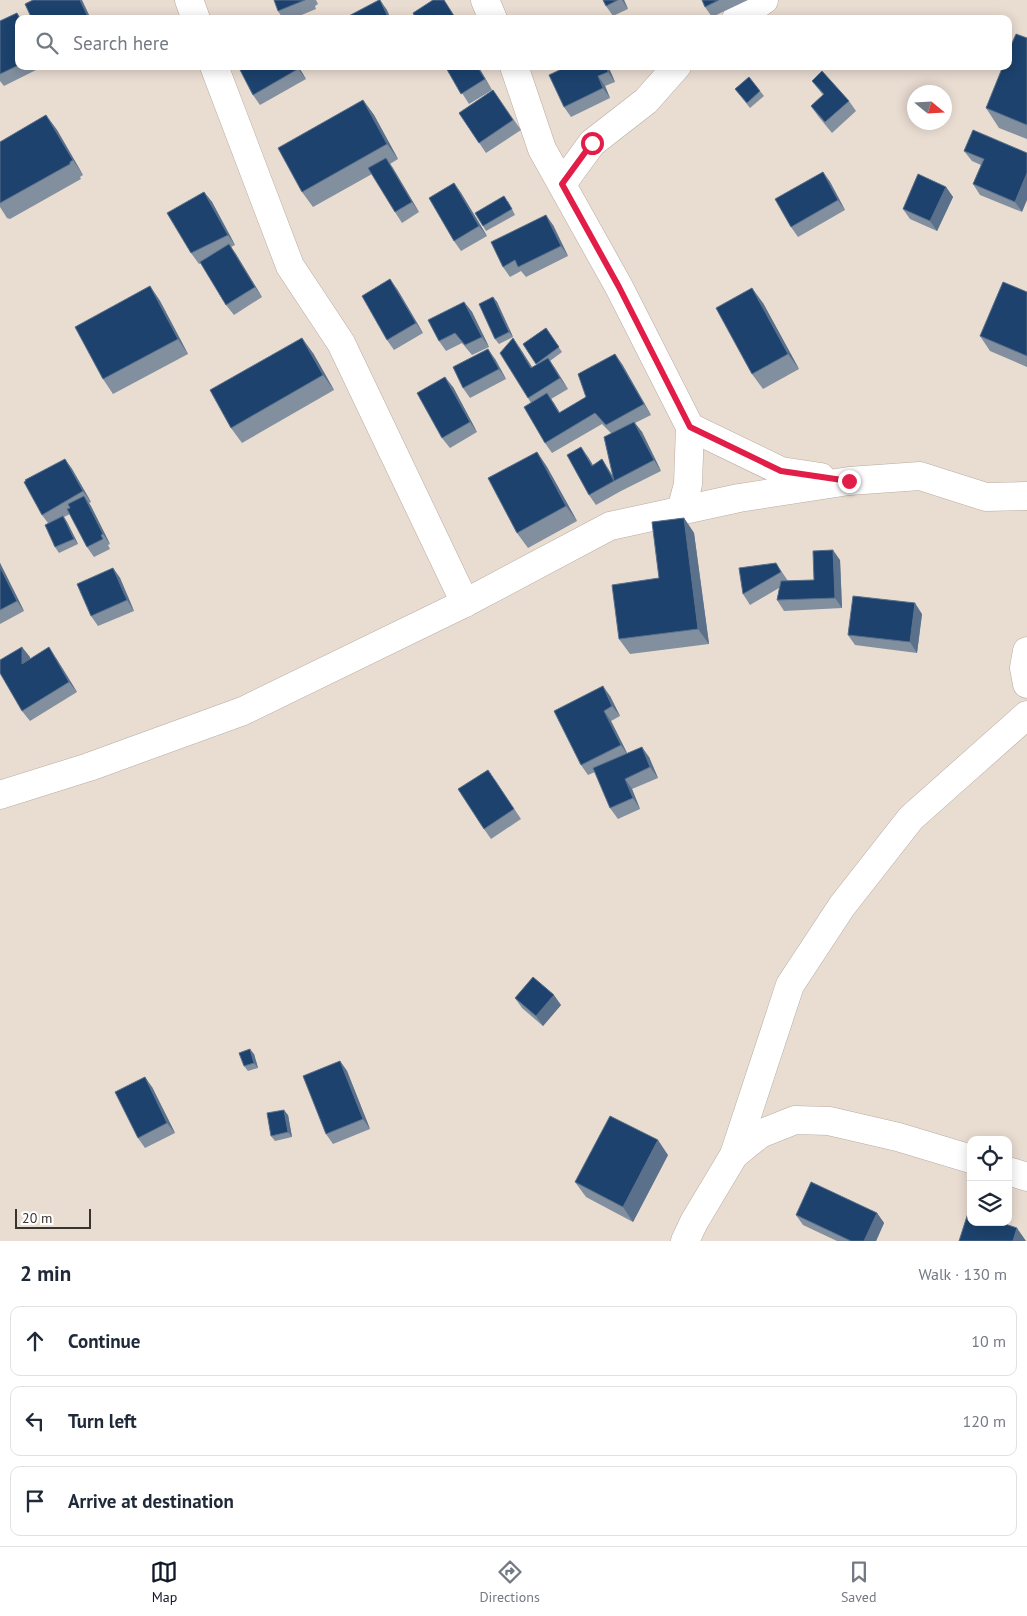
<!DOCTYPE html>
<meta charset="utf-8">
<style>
:root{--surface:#fff;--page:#f2f2f3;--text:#1f2937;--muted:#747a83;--line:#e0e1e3;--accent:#111827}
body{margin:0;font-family:"PT Sans",sans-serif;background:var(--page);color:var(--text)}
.controls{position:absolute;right:15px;bottom:15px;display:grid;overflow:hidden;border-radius:10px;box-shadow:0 2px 12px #0003}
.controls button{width:45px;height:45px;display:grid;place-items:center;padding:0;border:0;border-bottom:1px solid var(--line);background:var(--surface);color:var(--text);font:25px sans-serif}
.compass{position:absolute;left:907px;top:85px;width:45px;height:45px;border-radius:50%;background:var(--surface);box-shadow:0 2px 12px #0003;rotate:108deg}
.scale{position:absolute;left:15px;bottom:12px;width:76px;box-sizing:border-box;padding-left:5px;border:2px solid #38332f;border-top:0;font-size:14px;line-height:18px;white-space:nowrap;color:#38332f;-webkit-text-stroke:4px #fff;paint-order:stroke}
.stop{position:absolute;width:15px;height:15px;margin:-11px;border:4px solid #e11d48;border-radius:50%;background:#fff}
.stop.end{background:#e11d48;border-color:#fff;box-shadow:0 1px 5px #0008}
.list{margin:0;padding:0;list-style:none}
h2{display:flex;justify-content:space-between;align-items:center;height:65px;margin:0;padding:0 20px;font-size:21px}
h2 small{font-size:16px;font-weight:400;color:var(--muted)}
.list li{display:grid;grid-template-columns:32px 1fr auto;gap:15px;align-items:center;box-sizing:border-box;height:70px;margin:0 10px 10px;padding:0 10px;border:1px solid var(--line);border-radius:10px}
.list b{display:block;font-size:19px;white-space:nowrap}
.list em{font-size:16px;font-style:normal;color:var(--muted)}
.icon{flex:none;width:28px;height:28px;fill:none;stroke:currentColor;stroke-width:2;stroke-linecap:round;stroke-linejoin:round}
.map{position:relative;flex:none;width:1027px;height:1241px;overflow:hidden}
.search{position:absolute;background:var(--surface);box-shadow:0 2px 12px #0003;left:15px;right:15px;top:15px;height:55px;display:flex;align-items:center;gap:12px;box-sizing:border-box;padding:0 18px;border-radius:10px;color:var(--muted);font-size:19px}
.sheet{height:305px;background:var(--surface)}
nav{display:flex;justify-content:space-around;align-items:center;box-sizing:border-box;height:70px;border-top:1px solid var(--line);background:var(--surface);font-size:14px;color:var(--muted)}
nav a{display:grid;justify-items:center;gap:2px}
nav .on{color:var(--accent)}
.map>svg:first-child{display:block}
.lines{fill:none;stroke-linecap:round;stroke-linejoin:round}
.minor-casing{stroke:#b8aca2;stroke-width:29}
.minor{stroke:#fff;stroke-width:28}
.wall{fill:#828f9f}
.shaded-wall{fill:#5a708b}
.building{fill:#1c426d;stroke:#5a708b}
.route{stroke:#e11d48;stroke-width:6}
</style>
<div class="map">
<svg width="1027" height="1241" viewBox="0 0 1027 1241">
<rect width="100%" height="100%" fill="#e9dcd1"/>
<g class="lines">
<defs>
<g id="minor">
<polyline points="189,0 196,19"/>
<polyline points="485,0 493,19"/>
<polyline points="736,19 764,0"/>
<polyline points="214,66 290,266 341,343 465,603"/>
<polyline points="514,66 542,149 619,287 690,427 688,484 681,511"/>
<polyline points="562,184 592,143 646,101 677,66"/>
<polyline points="690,427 781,471 821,477"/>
<polyline points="1027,651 1024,668 1027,684"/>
<polyline points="0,795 89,767 243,711 465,603 610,526 739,498 849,481 920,476 986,497 1027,496"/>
<polyline points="734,1155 790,985 842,906 911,818 1027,715"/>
<polyline points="1008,1171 1027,1177"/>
<polyline points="685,1241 694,1222 734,1155 760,1134 795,1120 829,1121 898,1137 971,1159"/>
</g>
</defs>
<use href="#minor" class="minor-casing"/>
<use href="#minor" class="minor"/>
</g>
<g class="wall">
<polygon points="275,0 316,0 318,4 315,6 316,9 292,19 283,19 278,11"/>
<polygon points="603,0 624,0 628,9 613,16 606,6"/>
<polygon points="702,0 748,0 712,17 705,7"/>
<polygon points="17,13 21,19 19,19 19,66 44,66 4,86 0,81 0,21"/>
<polygon points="1027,38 1027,139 999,128 986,108"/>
<polygon points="298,66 306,79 260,105 253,95"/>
<polygon points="445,66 478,66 492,90 469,104"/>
<polygon points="568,66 608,66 615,82 605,86 610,98 571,117 564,107"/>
<polygon points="812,81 849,101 856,111 832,133 818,116 811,106 823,95"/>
<polygon points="735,89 760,91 764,96 750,108"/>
<polygon points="493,90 521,130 486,153 459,113"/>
<polygon points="363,100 374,115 398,159 390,164 419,212 402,223 395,212 372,174 313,207 302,192"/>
<polygon points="46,115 57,130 83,175 80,177 81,179 10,219 7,218 0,207 0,142"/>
<polygon points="973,130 1022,212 980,195 973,184 981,165 972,161 964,151"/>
<polygon points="823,172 830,182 845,210 798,237 791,227"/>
<polygon points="454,183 461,193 487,236 461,251 454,241"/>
<polygon points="946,187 953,197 937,231 910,219 903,209"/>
<polygon points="204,192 212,202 235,245 231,247 262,297 234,315 226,305 201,263 199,264 191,253"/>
<polygon points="508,201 515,215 486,231 483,226"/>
<polygon points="553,225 568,256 526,277 521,271 510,277 503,267"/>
<polygon points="150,286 160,301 188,354 113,394 103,379"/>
<polygon points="397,289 423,333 394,350 387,340"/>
<polygon points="1027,292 1027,367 990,351 980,336"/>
<polygon points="493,297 497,302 513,337 499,344 495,339"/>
<polygon points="464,302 472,312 489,347 472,355 462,343 446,351 439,341"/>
<polygon points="763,303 799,369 763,389 752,374"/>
<polygon points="546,328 562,352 550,361 568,389 551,399 560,413 586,397 622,364 651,415 635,423 642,432 661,471 621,491 596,505 589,495 588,457 593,465 602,459 613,477 611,433 602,424 552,453 545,443 531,403 528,398 513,338 532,368 537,365 523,344"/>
<polygon points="313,353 334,390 242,443 231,428"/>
<polygon points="495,359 506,379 470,398 463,388"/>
<polygon points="453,387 477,432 450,448 442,438"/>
<polygon points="537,452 547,467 577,521 528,548 517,533"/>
<polygon points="65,459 72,469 91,502 89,503 110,544 108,545 110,549 94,557 87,547 70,514 64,517 67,522 78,544 59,553 55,547 48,523 42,515"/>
<polygon points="684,518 694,533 709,644 630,654 619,639 659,578"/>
<polygon points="840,560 842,608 784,611 777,600 779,588 750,605 743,594 776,563 788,581 814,580"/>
<polygon points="0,563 24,611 0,624"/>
<polygon points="113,568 120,578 134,611 98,626 91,616"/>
<polygon points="922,614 917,653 855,645 848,635"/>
<polygon points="30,657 29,659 56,658 77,692 30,721 22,711"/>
<polygon points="610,696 620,716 611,721 627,753 649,757 658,778 632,789 640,809 618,819 610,808 595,772 588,775 581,765"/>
<polygon points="495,780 521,819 491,839 484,829"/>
<polygon points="515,998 561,1005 543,1026 522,1008"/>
<polygon points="254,1054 258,1068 248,1071 244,1066"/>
<polygon points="340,1061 347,1071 370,1129 333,1144 326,1134"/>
<polygon points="152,1087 175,1133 145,1148 138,1138"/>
<polygon points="288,1115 292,1137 275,1141 271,1136"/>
<polygon points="668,1155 633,1222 586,1197 575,1182"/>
<polygon points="877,1213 884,1223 876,1241 837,1241 803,1225 796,1215"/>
</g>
<g class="shaded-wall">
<polygon points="80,0 82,0 91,19 89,19"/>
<polygon points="380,0 387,10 391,19 389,19"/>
<polygon points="622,0 624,0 628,9"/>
<polygon points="297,66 298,66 306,79 298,69"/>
<polygon points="477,66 478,66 492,90 485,79"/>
<polygon points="606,66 608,66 615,82 608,72"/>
<polygon points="598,76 605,86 610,98 603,88"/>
<polygon points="363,100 374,115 398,159 387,144"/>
<polygon points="46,115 57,130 83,175 73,160"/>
<polygon points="386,158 393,168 419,212 412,202"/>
<polygon points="823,172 830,182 845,210 838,200"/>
<polygon points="1027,173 1027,200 1022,212 1015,202"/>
<polygon points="454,183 461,193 487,236 479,226"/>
<polygon points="946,187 953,197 937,231 930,221"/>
<polygon points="204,192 212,202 235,245 228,235"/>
<polygon points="546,215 553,225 568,256 561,246"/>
<polygon points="229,244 236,254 262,297 255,287"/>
<polygon points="390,279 397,289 423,333 416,323"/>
<polygon points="150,286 160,301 188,354 178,339"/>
<polygon points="752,288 763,303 799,369 788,354"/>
<polygon points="493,297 497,302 513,337 509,332"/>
<polygon points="464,302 472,312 489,347 482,337"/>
<polygon points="302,338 313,353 334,390 323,375"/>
<polygon points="513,338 520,348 539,378 531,368"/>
<polygon points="488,349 495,359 506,379 499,369"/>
<polygon points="615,354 622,364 651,415 644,404"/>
<polygon points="548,358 555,368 568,389 560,378"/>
<polygon points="445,377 453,387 477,432 470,422"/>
<polygon points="547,393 554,403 566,423 559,413"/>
<polygon points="634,422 642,432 661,471 654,460"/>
<polygon points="581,447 588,457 599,476 592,466"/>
<polygon points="537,452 547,467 577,521 566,506"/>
<polygon points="65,459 72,469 91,502 83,491"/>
<polygon points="602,459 609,470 615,480 614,481"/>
<polygon points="84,496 91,506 110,544 103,534"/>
<polygon points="63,516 67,522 78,544 74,539"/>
<polygon points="684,518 694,533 709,644 698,629"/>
<polygon points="833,550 840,560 842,608 835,598"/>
<polygon points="0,563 24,611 17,601 0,567"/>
<polygon points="113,568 120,578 134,611 127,600"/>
<polygon points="915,603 922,614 917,653 910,642"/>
<polygon points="22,647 30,657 29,674 22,664"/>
<polygon points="49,647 56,658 77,692 69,682"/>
<polygon points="603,686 610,696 620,716 612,706"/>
<polygon points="604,711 611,721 628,755 621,745"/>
<polygon points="642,747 649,757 658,778 650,767"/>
<polygon points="625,779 632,789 640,809 633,798"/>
<polygon points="554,995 561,1005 543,1026 536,1016"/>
<polygon points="250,1049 254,1054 258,1068 254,1063"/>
<polygon points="340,1061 347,1071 370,1129 363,1119"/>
<polygon points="145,1077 152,1087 175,1133 167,1123"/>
<polygon points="284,1110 288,1115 292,1137 288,1132"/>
<polygon points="658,1140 668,1155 633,1222 623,1207"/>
<polygon points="877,1213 884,1223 876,1241 864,1241"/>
<polygon points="1017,1228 1026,1241 1013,1241"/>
</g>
<g class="building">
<polygon points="33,0 80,0 89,19 32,19 25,4"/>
<polygon points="274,0 305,0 278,11"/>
<polygon points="379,0 380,0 389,19 343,19"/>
<polygon points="433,0 444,0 456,19 416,19 413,13"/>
<polygon points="603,0 618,0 606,6"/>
<polygon points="702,0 719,0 705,7"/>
<polygon points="17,13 20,19 19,19 19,65 0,74 0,21"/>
<polygon points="1016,34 1027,38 1027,125 986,108 1003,66 1008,66 1008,52"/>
<polygon points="238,66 297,66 298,69 253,95"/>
<polygon points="445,66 477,66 485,79 461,94"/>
<polygon points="568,66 606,66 608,72 598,76 603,88 564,107 549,75"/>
<polygon points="822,71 849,101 825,122 811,106 824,94 812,81"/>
<polygon points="749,77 760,91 747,103 735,89"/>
<polygon points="493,90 513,120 479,143 459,113"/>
<polygon points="363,100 387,144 302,192 278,148"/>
<polygon points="46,115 73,160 70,162 70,164 0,203 0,142"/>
<polygon points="973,130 1027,153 1027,173 1015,202 973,184 984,159 964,151"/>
<polygon points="386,158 412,202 395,212 368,168"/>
<polygon points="823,172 838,200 791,227 775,199"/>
<polygon points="918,174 946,187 930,221 903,209"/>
<polygon points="454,183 479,226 454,241 429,198"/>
<polygon points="204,192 228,235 191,253 167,213"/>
<polygon points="504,196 512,209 483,226 475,213"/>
<polygon points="546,215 561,246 518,267 515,260 503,267 491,242"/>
<polygon points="229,244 255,287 226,305 200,262"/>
<polygon points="390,279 416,323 387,340 362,296"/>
<polygon points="1003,282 1027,292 1027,356 980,336"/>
<polygon points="150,286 178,339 103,379 75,327"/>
<polygon points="752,288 788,354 752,374 716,308"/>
<polygon points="493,297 509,332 495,339 479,304"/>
<polygon points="464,302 482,337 465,345 455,333 439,341 428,320"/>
<polygon points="546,328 559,347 536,364 523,344"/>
<polygon points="302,338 323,375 231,428 210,390"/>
<polygon points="513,338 531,368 548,358 560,378 528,398 500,353"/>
<polygon points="488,349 499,369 463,388 453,367"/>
<polygon points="615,354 644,404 606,425 595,413 545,443 524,407 547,393 559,413 586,397 578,374"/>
<polygon points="445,377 470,422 442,438 417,393"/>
<polygon points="634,422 654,460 614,481 604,437"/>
<polygon points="581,447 592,466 602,459 614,481 589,495 567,455"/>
<polygon points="537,452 566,506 517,533 488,478"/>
<polygon points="65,459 83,491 42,515 24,482 26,481 25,480"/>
<polygon points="84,496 103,534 101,535 103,539 87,547 67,509 70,508 68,504"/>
<polygon points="63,516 74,539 55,547 45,525"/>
<polygon points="684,518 698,629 619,639 612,585 659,578 652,522"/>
<polygon points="833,550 835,598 777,600 781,581 814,580 813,551"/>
<polygon points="776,563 781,572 743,594 739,568"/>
<polygon points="0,567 17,601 0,610"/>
<polygon points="113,568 127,600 91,616 77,584"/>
<polygon points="853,596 915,603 910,642 848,635"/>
<polygon points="22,647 22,664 49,647 69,682 22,711 0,673 0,660"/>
<polygon points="603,686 612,706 604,711 621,745 581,765 554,711"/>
<polygon points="642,747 650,767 625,779 633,798 610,808 593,768"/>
<polygon points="488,770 514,809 484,829 458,789"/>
<polygon points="533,977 554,995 536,1016 515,998"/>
<polygon points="250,1049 254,1063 244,1066 239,1053"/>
<polygon points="340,1061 363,1119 326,1134 303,1076"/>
<polygon points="145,1077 167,1123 138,1138 115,1092"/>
<polygon points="284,1110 288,1132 271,1136 267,1113"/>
<polygon points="610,1116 658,1140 623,1207 575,1182"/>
<polygon points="811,1182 877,1213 864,1241 851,1241 796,1215"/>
<polygon points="968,1213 971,1214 971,1222 999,1222 1017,1228 1013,1241 959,1241"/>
</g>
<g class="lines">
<polyline class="route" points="592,143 562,184 619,287 690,427 781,471 849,481"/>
</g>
</svg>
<div class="controls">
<button><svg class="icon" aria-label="locate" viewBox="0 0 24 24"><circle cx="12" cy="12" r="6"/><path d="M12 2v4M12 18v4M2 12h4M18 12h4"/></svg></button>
<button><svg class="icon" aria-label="layers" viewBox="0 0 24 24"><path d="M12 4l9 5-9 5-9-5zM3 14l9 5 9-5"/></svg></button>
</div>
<svg class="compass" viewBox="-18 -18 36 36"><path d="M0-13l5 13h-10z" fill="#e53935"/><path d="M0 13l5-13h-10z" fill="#747a83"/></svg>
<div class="scale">20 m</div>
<div class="stop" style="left:592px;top:143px"></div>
<div class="stop end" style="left:849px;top:481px"></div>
<div class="search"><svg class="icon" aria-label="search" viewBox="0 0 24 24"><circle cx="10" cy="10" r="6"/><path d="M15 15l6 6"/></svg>Search here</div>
</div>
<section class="sheet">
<h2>2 min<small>Walk · 130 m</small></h2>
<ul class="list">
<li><svg class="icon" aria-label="ahead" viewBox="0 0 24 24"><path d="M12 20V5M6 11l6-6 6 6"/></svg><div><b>Continue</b></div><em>10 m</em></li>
<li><svg class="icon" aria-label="left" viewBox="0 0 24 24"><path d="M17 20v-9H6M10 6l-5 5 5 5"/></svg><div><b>Turn left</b></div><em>120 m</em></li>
<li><svg class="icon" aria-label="arrive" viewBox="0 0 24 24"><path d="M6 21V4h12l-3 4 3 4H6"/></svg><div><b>Arrive at destination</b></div></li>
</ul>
</section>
<nav>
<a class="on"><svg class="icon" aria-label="map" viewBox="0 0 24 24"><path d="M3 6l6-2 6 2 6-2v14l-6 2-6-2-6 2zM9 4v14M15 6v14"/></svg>Map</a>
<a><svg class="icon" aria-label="directions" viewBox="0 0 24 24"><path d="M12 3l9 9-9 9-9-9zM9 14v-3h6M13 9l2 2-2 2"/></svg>Directions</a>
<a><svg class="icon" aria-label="saved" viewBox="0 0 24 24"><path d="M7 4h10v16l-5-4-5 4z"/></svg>Saved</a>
</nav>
